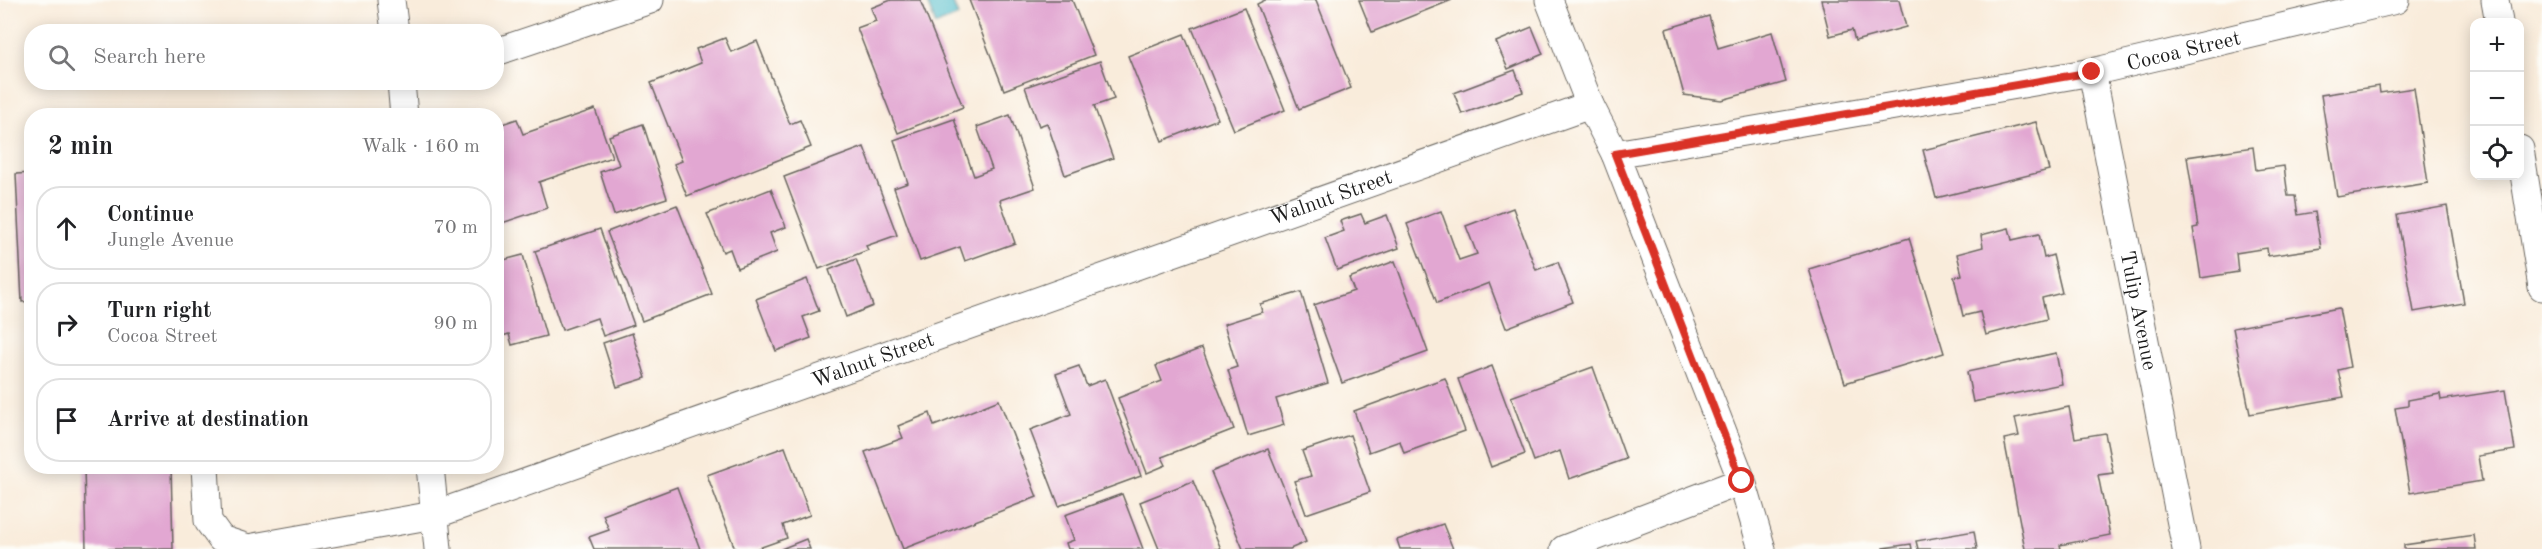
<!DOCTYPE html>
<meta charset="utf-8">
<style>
:root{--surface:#fff;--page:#f6f6f6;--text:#202124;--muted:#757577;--line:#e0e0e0}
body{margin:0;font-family:"Old Standard TT",serif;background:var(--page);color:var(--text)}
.controls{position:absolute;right:18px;top:18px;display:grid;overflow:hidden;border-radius:12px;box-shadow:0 3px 15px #0003}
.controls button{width:54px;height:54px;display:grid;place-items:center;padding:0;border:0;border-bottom:2px solid var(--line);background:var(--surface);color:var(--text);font:30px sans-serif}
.stop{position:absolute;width:18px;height:18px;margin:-14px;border:4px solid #d93025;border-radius:50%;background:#fff}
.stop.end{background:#d93025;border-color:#fff;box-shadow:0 2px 6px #0008}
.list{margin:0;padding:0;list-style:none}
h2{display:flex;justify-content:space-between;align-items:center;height:78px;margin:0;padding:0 24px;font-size:26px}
h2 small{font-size:20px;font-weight:400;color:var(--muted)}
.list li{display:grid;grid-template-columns:39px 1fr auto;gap:18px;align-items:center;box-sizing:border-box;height:84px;margin:0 12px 12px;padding:0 12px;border:2px solid var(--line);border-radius:24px}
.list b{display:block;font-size:22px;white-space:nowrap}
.list p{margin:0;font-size:20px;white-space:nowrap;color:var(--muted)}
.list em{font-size:20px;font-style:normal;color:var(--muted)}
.icon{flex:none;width:33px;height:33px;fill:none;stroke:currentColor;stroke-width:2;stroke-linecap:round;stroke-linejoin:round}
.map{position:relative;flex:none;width:2542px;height:549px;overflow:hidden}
.search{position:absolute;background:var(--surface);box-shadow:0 3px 15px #0003;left:24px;top:24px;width:480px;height:66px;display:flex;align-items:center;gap:15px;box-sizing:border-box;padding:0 21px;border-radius:24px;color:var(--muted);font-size:22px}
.panel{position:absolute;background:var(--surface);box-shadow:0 3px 15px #0003;left:24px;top:108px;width:480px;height:366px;border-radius:24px}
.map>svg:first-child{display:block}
.water{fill:#51bdcc;stroke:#366c74;stroke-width:1.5}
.building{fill:#e2a7d2}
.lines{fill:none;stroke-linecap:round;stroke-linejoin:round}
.minor-casing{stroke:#69655f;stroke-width:29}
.minor{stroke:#fff;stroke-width:27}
.route{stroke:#d93025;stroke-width:8}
.labels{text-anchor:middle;stroke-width:4.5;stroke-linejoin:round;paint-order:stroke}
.street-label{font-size:21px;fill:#1c1c1c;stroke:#fdfcf7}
</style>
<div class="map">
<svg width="2542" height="549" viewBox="0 0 2542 549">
<rect width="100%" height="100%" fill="#fdfcf7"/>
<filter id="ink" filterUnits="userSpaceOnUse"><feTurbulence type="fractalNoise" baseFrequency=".0167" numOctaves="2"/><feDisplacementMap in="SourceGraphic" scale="12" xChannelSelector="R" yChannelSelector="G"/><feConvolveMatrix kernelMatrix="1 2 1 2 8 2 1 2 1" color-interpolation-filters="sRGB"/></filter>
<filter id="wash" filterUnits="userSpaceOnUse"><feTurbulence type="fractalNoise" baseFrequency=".008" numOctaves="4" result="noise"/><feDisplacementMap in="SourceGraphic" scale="24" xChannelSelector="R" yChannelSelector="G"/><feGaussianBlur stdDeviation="1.35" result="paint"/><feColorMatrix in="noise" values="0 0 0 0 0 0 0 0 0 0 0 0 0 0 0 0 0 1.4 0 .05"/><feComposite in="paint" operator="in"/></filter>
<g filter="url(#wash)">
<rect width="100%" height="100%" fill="#f9ecdb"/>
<polygon class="water" points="926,0 952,0 958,16 936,25"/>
<g id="blocks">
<g class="building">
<polygon points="891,0 920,0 963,107 898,133 857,28 876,21 871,8"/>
<polygon points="969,0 1072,0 1094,55 1004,90"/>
<polygon points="1265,0 1316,0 1351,88 1299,109 1257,4"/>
<polygon points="1359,0 1452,0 1372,32"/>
<polygon points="1821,0 1899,0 1906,27 1855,41 1852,30 1830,36"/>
<polygon points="1244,8 1285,110 1234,130 1192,28"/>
<polygon points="1709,16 1718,48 1772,32 1786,82 1722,100 1684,95 1666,29"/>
<polygon points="1532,27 1543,54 1508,69 1496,42"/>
<polygon points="1184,34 1218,119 1162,141 1128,56"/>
<polygon points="725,38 731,52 757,41 790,124 800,120 811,147 687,196 674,164 682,161 651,83 701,63 696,49"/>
<polygon points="1100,61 1114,99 1094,106 1113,158 1065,175 1047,123 1039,126 1025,87"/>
<polygon points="1515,70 1523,92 1462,114 1454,93"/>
<polygon points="2379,86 2380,93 2414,88 2428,183 2337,197 2321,95"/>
<polygon points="595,109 612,157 539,182 547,208 496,225 496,126 517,119 523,134"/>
<polygon points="1010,115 1035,188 1000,200 1015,243 965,261 960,247 920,261 894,188 908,183 894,140 954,119 974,176 992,169 977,127"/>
<polygon points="2036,122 2049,170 1936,198 1923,150"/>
<polygon points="643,124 667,198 614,215 600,172 619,165 609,136"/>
<polygon points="864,147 897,235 866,246 868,250 819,269 784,177"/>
<polygon points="2253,147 2256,170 2284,166 2288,196 2295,196 2298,215 2315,212 2321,248 2268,256 2267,248 2236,253 2238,272 2201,278 2193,228 2198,227 2187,157"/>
<polygon points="32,173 32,301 22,302 16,174"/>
<polygon points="771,189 786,227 770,233 777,252 737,268 730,249 723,252 707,214"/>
<polygon points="677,205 712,294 642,321 607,232"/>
<polygon points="2447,206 2464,303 2414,312 2397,215"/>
<polygon points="1513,208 1536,270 1558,262 1573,302 1506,328 1489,283 1437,303 1407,224 1441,211 1459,260 1477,254 1466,226"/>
<polygon points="1361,214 1365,223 1387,215 1399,248 1337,270 1325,238 1344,231 1340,221"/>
<polygon points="2009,228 2012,240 2039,234 2044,258 2053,255 2062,293 2042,298 2047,319 1986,335 1980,312 1963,316 1954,277 1962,275 1957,254 1983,247 1981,235"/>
<polygon points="600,229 634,325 603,336 597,318 562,330 535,251"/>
<polygon points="1909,238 1944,353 1845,383 1809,269"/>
<polygon points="523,255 546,336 512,345 509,334 496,338 496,262"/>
<polygon points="856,259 873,306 846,317 829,270"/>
<polygon points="1395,261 1428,352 1342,383 1314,305 1354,291 1349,278"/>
<polygon points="807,279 819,311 803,317 811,338 776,351 756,299"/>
<polygon points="1301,292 1328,383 1276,399 1284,425 1248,436 1228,370 1237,367 1224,324 1262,312 1260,304"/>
<polygon points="2339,308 2350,367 2338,370 2344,397 2250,414 2233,328"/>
<polygon points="632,333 646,378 617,387 603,343"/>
<polygon points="1202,348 1234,429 1162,457 1166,465 1147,473 1118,398 1162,381 1156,366"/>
<polygon points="2056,353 2062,384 1973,402 1967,372"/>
<polygon points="1079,366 1087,386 1105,379 1141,476 1059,506 1030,430 1071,414 1056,374"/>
<polygon points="1492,366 1525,454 1491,467 1458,379"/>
<polygon points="1593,367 1626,459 1569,479 1560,451 1534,461 1511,397"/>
<polygon points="1445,378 1465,431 1404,453 1400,441 1369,452 1354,411"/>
<polygon points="2505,390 2515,450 2478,456 2482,481 2410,493 2395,408 2408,406 2408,400 2440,394 2441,400"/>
<polygon points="999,400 1037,497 903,549 865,452 903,438 898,426 930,413 934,426"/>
<polygon points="2069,407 2075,438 2105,433 2113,473 2098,475 2110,535 2060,545 2061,549 2025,549 2004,439 2019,436 2015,418"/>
<polygon points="1350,435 1370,492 1306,514 1294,481 1311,476 1302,451"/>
<polygon points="785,447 810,515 783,525 787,538 756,549 735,549 707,475"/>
<polygon points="1268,449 1306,542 1290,549 1243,549 1211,472"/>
<polygon points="84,466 171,466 173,549 86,549"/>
<polygon points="1193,481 1221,549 1159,549 1140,502"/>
<polygon points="677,487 700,549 594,549 589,537 609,530 603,515"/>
<polygon points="1122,494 1143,549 1068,549 1066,543 1074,540 1065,515"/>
<polygon points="1443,524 1453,549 1400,549 1397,540"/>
<polygon points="1974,531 1977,549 1918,549 1916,541"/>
<polygon points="2474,535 2476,549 2404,549 2404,545"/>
<polygon points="806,539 810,549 781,549"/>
<polygon points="1911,544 1912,549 1883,549 1883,548"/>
</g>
</g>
</g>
<g filter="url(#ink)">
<use href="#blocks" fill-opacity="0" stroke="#69655f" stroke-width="1.5"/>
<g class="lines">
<defs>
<g id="minor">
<polyline points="391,0 395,32"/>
<polyline points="1549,0 1590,105 1615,154 1742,481 1762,549"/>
<polyline points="2495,0 2499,22"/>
<polyline points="496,52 650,0"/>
<path id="s1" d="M2092,72l94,477"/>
<polyline points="401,82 404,116"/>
<polyline points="2520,149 2542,287"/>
<path id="s2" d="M1615,154l477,-82 304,-72"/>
<path id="s3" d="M205,466l3,55 13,18 27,9 186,-33 1156,-410"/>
<polyline points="430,466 438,549"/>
<polyline points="1564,549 1742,481"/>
</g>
</defs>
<use href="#minor" class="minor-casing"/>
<use href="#minor" class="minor"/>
</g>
</g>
<g class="lines" filter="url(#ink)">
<polyline class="route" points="1742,481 1615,154 2092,72"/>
</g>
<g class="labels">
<g class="street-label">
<text dy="7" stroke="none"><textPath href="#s2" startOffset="578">Cocoa Street</textPath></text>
<text dy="7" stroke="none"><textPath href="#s3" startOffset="1246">Walnut Street</textPath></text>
<text dy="7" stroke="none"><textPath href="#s1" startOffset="243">Tulip Avenue</textPath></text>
<text dy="7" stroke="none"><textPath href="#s3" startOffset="760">Walnut Street</textPath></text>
</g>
</g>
</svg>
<div class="controls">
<button>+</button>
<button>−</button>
<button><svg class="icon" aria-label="locate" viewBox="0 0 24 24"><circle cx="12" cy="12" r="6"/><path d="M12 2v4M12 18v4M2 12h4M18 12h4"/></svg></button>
</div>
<div class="stop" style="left:1742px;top:481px"></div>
<div class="stop end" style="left:2092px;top:72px"></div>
<div class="search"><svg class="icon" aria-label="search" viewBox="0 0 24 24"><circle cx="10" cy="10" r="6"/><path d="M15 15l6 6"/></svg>Search here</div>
<section class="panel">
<h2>2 min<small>Walk · 160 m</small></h2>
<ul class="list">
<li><svg class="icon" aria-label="ahead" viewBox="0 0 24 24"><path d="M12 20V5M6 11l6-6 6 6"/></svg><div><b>Continue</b><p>Jungle Avenue</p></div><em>70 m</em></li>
<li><svg class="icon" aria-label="right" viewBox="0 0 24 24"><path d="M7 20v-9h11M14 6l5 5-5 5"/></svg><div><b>Turn right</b><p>Cocoa Street</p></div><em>90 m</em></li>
<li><svg class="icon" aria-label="arrive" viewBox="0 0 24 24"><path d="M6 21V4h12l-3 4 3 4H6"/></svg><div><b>Arrive at destination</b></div></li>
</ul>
</section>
</div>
